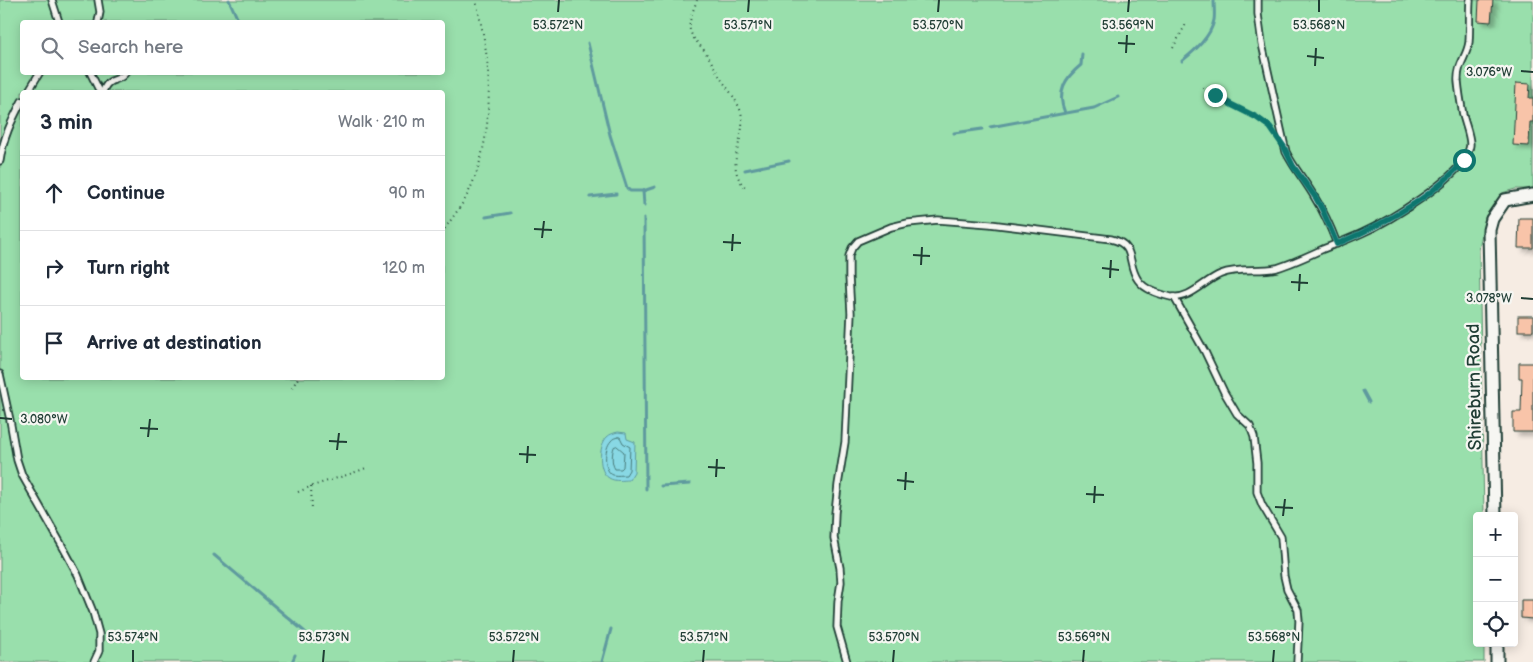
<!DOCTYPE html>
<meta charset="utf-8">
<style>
:root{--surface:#fff;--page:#f2f2f3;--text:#1f2937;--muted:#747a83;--line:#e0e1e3}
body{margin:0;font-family:"Balsamiq Sans",sans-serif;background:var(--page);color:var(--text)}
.controls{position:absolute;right:15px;bottom:15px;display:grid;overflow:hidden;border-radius:5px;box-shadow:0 2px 12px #0003}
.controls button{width:45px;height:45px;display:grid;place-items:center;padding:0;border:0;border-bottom:1px solid var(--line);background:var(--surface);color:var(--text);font:25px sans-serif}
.stop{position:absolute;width:15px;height:15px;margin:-11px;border:4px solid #0f766e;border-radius:50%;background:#fff}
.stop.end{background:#0f766e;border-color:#fff;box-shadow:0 1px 5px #0008}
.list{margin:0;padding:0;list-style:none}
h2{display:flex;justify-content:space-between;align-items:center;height:65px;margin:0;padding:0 20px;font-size:21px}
h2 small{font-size:16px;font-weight:400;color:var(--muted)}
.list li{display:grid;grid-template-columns:32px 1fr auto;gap:15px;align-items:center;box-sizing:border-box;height:75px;padding:0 20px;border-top:1px solid var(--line)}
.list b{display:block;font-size:19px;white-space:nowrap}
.list em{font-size:16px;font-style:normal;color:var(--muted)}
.icon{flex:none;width:28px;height:28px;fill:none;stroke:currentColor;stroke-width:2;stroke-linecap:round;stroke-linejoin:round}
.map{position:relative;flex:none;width:1533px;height:662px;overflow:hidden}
.search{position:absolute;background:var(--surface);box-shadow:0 2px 12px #0003;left:20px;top:20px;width:425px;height:55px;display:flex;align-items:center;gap:12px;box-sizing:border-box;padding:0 18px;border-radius:5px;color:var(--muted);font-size:19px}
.panel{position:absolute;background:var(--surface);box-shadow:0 2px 12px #0003;left:20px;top:90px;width:425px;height:290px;border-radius:5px}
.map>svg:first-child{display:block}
.green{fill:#99dfac;stroke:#5c8e70;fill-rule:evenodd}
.water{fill:#88d8e4;stroke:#5e9a9e}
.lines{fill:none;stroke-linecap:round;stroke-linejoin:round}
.shore{stroke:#497b7a;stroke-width:1}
.stream{stroke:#5e9a9e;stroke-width:3}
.building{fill:#f8c4a9;stroke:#1f3d34;filter:url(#shadow)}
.service-casing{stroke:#1f3d34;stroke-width:9}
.minor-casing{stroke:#1f3d34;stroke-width:15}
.path{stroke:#1f3d34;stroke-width:2;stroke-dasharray:1 4;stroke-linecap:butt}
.service{stroke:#f6f6f2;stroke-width:5.5}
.minor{stroke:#f6f6f2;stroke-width:11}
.route{stroke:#0f766e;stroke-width:6}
.ticks{fill:none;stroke:#1f3d34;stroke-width:2}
.labels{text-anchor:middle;stroke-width:4.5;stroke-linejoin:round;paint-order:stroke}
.street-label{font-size:18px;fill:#1f3d34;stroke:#f6f6f2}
.ticks-label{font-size:12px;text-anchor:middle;fill:#1f3d34;stroke:#f6f6f2;stroke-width:4.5;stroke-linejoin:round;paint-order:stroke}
</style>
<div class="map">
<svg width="1533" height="662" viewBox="0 0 1533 662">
<defs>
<filter id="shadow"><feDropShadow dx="5" dy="3" stdDeviation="2.5" flood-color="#0004"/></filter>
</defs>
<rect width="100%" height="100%" fill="#f6ece3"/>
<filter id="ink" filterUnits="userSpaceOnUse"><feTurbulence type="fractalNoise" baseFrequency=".02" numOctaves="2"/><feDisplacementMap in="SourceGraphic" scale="10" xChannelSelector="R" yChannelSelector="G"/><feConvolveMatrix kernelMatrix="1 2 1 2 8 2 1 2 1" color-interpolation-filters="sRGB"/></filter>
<g filter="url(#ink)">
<path class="green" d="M0,0h1533v189h-18l-13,4 -17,24 -6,33 5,266h-7v127h7v19h-1484zM22,22h420v50h-420zM22,92h420v286h-420z"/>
<path class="water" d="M618,432l8,1 1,6 8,3 -1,30 -5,8c-6,0 -14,2 -20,-2 -11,-6 -11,-32 -2,-41 3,-3 7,-4 11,-5z"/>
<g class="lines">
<g class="shore">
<path d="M618,437h2l3,6 7,4 -1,23 -3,5c-4,0 -9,1 -13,0 -10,-4 -9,-27 -2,-34 2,-3 4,-3 7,-4z"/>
<path d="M617,446l7,6 -1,15 -2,2h-6c-4,-6 -3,-16 -1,-22z"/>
</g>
<g class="stream">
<polyline points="229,0 239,22"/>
<polyline points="588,43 610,135 627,188 630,191 643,191 655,187"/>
<path d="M1182,61c12,-10 29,-24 32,-41 1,-6 0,-13 0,-20"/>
<path d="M1065,113c-9,-21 0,-35 16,-48l1,-11"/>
<polyline points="990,127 1094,108 1118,97"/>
<polyline points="954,133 982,129"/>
<polyline points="745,170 789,161"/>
<polyline points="643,191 644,205"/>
<polyline points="590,197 616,194"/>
<polyline points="486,217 510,213"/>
<polyline points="644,218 646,489"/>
<polyline points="1363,391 1369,402"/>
<polyline points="661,486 690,484"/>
<polyline points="214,555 305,632"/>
<polyline points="292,662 295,655"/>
<polyline points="602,662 611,629"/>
</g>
</g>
<g class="building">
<polygon points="1479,0 1493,0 1491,22 1478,21"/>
<polygon points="1516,83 1530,84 1529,98 1533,98 1533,122 1530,122 1529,146 1513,145"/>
<polygon points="1519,218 1533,218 1533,248 1518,248"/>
<rect x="1518" y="316" width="15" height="15"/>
<polygon points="1519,363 1533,363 1533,432 1513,432 1513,412 1521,412 1522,378 1519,378"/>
<polygon points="1521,600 1533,600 1533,619 1521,618"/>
</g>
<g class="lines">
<defs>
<g id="service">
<polyline points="52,0 59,22"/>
<path d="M1258,0v14l4,30 24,108c8,16 20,30 29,46 9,14 16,30 22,46"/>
<polyline points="98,22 100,12 98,0"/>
<polyline points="90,72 100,92"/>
<polyline points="28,92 40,72"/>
<path d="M103,92c5,-17 16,-8 23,-20"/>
<path d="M0,161c3,-23 12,-41 22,-60"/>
<polyline points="1174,297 1205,352 1224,392 1237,414 1250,426 1254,437 1257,463 1257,492 1262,505 1281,537 1284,576 1287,589 1298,610 1299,621 1297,662"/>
<polyline points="0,374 10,420 17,460 22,475 64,549 78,575 93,612 99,634 99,651 94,662"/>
<path d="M847,662l-10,-35 1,-26 3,-19 -1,-14 -6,-30 1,-25 3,-28 7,-43 6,-129 -2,-36v-21l3,-8 6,-7 33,-14 17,-4 30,-3 52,4 121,15c26,6 15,24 27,41 7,10 21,14 33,17 19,3 34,-17 50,-23 18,-7 38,-2 56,-6 16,-5 31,-12 46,-19 13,-5 26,-10 39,-16 27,-12 92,-52 105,-78 1,-3 3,-7 3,-11 0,-9 -5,-20 -7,-29 -2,-11 -4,-23 -5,-34 -1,-17 9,-24 11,-39 1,-14 0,-28 1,-42"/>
</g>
<g id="minor">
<polyline points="1495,516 1489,230 1492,219 1505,200 1533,195"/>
<polyline points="1497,643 1497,662"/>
</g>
</defs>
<use href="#service" class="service-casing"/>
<use href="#minor" class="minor-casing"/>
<g class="path">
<path d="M697,0c-3,9 -9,21 -7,30 2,8 8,13 13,19 7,9 12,20 18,30 7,10 16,21 20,33 7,28 -20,53 6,77"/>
<polyline points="1173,48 1187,22"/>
<polyline points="1203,87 1231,105 1256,117 1271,129"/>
<path d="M442,233c7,-11 15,-21 22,-32 23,-41 28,-95 23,-141 -2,-20 -7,-40 -11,-60"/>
<polyline points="292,388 298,378"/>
<polyline points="311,486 312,510"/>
<path d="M298,492c22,-10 46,-15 68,-24"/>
</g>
<use href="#service" class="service"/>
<use href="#minor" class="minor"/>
</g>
</g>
<g class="lines" filter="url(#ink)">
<path class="route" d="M1215,95l17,10 24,12 14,10 14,20 9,19 23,32 7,13 14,33c42,-18 98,-47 127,-84"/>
</g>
<path class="ticks" d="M558,12l1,-12M748,12l1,-12M938,12l1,-12M1128,12l1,-12M1319,12v-12M1118,43l17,1M1126,53l1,-18M1307,56l17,2M1315,66l1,-18M1521,71l12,1M534,229l18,1M542,238l2,-17M723,242l18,1M732,251l1,-17M913,255l17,1M921,265l1,-18M1102,268l17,2M1110,278l1,-18M1291,282l17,1M1299,291l1,-17M1521,298l12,1M0,418l12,1M140,428l18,1M148,437l2,-18M329,441l18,1M337,450l2,-17M519,454l17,1M527,463l1,-17M708,467l17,1M716,477l1,-18M897,480l17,2M905,490l1,-18M1086,494l18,1M1094,503l1,-17M1275,507l18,1M1283,516l2,-17M133,662v-12M323,662l1,-12M513,662l1,-12M703,662l1,-12M893,662l1,-12M1083,662l1,-12M1273,662l1,-12"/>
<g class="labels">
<g class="street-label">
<text transform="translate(1474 387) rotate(-91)" y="6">Shireburn Road</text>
</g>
</g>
<g class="ticks-label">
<text x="558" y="29">53.572°N</text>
<text x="748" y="29">53.571°N</text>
<text x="938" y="29">53.570°N</text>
<text x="1128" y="29">53.569°N</text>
<text x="1319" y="29">53.568°N</text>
<text x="1489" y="76">3.076°W</text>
<text x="1489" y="302">3.078°W</text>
<text x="44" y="423">3.080°W</text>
<text x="133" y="641">53.574°N</text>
<text x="324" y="641">53.573°N</text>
<text x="514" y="641">53.572°N</text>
<text x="704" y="641">53.571°N</text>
<text x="894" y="641">53.570°N</text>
<text x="1084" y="641">53.569°N</text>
<text x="1274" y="641">53.568°N</text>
</g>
</svg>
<div class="controls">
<button>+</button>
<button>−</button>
<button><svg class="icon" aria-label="locate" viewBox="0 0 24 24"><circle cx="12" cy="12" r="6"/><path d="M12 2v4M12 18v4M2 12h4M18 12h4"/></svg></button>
</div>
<div class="stop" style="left:1464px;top:160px"></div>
<div class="stop end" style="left:1215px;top:95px"></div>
<div class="search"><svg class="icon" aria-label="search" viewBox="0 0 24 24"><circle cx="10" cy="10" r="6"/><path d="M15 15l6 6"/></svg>Search here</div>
<section class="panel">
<h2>3 min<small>Walk · 210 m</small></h2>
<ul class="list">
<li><svg class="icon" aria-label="ahead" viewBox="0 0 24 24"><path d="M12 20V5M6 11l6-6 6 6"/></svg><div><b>Continue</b></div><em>90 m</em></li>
<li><svg class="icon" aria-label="right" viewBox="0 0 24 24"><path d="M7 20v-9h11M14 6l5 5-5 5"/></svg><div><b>Turn right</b></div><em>120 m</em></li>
<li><svg class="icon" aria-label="arrive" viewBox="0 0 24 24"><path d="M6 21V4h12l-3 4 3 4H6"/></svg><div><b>Arrive at destination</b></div></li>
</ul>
</section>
</div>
